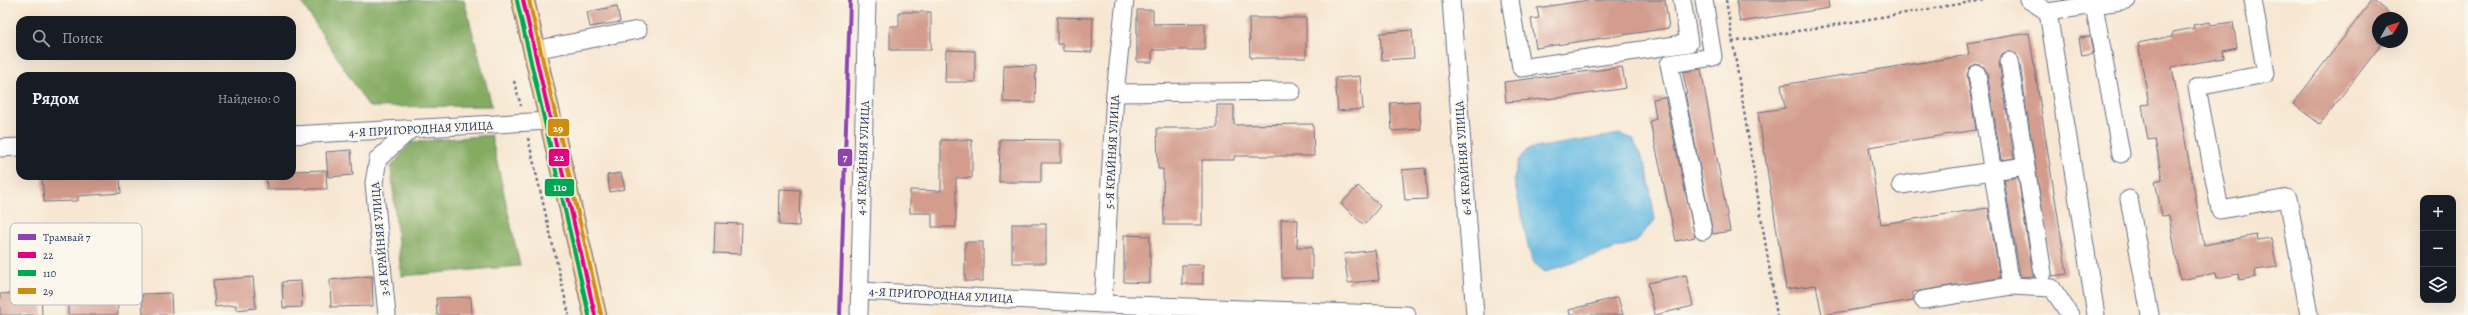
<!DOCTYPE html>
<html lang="ru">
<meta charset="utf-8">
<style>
:root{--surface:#171b24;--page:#242831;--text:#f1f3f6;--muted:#9ea1a6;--line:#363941}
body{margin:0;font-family:Alegreya,serif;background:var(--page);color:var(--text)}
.controls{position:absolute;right:12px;bottom:12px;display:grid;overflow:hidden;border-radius:8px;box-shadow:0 4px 16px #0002}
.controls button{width:36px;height:36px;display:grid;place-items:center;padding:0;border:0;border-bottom:1px solid var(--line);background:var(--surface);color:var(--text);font:20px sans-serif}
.compass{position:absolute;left:2372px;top:12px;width:36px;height:36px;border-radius:50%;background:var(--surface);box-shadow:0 4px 16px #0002;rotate:51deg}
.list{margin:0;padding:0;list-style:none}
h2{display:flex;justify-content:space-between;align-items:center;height:52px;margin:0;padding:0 16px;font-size:17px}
h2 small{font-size:13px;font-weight:400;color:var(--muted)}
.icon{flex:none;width:22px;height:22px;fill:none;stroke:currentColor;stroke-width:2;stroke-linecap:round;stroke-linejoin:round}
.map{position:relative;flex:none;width:2468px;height:315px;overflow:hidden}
.search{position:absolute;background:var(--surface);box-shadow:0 4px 16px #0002;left:16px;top:16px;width:280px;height:44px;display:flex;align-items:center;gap:10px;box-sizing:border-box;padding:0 14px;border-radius:12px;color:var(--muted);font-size:15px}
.panel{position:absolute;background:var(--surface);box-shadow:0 4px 16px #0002;left:16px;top:72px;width:280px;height:108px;border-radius:12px}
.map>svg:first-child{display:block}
.forest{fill:#84ab62;stroke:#506d60}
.water{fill:#65bae2;stroke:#4074a0}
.building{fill:#d39c8d}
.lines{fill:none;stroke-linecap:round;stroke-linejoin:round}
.minor-casing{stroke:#686f87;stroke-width:19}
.major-casing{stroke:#686f87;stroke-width:24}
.path{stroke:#686f87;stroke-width:2.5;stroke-dasharray:3 3;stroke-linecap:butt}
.minor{stroke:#fff;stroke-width:17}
.major{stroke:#f7c06c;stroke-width:22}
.bus-1-casing{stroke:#fbf7ec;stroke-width:7}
.bus-2-casing{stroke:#fbf7ec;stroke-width:7}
.bus-3-casing{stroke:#fbf7ec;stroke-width:7}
.bus-1{stroke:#e5007d;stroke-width:4}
.bus-2{stroke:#00a651;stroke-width:4}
.bus-3{stroke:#cb8e13;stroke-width:4}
.tram-1-casing{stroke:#fbf7ec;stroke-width:7}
.tram-1{stroke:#8e44ad;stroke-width:4}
.labels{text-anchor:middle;stroke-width:4;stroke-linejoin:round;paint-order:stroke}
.street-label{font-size:12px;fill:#1b2f5e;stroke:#fbf7ec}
.key{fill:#fbf7ec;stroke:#b8bbc1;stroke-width:1}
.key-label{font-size:11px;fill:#1b2f5e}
.line-badge{stroke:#fbf7ec;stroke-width:1.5}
.badge-label{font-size:11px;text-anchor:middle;font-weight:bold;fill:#fff}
</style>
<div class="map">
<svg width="2468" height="315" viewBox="0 0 2468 315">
<rect width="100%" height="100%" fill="#fbf7ec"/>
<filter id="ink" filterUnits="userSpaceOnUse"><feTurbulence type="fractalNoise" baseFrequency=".025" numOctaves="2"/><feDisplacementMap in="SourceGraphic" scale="8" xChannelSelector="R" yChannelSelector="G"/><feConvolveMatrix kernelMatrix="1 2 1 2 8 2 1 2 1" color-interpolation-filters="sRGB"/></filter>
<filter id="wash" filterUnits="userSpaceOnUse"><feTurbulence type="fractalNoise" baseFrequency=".012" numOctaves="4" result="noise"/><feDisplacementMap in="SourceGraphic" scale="16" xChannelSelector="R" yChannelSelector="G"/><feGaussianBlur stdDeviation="0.9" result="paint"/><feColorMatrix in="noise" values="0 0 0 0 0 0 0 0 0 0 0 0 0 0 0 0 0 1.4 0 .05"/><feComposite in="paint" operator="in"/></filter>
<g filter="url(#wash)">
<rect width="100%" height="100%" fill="#f7e7d2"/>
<g class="forest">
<polygon points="300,0 464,0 492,106 369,107"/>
<polygon points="491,135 520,266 401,276 391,167 411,142"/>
</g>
<polygon class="water" points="1621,134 1633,139 1647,170 1655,220 1635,242 1545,272 1534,263 1529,251 1514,180 1518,161 1528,149"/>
<g id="blocks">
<g class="building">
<polygon points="1588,0 1665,0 1669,28 1536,48 1531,19 1539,18 1537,8"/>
<polygon points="1736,0 1828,0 1829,8 1740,22"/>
<polygon points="2372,0 2395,18 2378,18 2378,42 2383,42 2320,124 2293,104"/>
<polygon points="617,6 620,22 590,27 587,12"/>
<polygon points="1137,10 1153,10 1153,24 1205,23 1205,50 1152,50 1152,62 1137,62"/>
<polygon points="899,12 931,12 931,50 890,50 890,26 899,26"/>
<polygon points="1057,17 1093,18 1092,52 1063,51 1063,44 1057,44"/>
<polygon points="1249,18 1306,18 1306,58 1250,58"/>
<polygon points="2210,22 2211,25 2233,22 2237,48 2223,51 2224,58 2172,67 2204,245 2256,235 2257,240 2271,238 2277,267 2255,270 2256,277 2239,280 2238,274 2217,278 2216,273 2180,280 2169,215 2162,216 2155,181 2162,179 2155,139 2148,140 2142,105 2149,104 2138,43 2173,36 2173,32 2194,28 2193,25"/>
<polygon points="1412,30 1414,58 1382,60 1380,33"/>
<polygon points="2029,33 2067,274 2052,276 2019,59 2016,54 2008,51 2002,54 1999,63 2014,158 2001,160 1987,72 1984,67 1976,64 1970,67 1967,75 1976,130 1869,147 1881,224 1988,208 2000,278 1913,292 1913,300 1822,315 1816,285 1786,289 1758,112 1785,108 1781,85 1969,55 1967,43"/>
<polygon points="2090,37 2093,54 2082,56 2079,38"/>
<polygon points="946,50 975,51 975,82 945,82"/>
<polygon points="1004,65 1036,66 1035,103 1003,102"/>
<polygon points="1622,67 1626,88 1567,97 1506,102 1504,82"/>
<polygon points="1701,69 1730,231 1713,234 1685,93 1687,93 1683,72"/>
<polygon points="1360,76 1363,109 1338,111 1335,78"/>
<polygon points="1665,97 1695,237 1676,241 1650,121 1656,119 1653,99"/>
<polygon points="1419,101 1421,129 1392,131 1390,103"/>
<polygon points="1217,105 1234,105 1234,125 1313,124 1314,156 1234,156 1234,160 1202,160 1202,225 1164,225 1163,169 1158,169 1157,128 1217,128"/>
<polygon points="1000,139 1061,140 1061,163 1041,163 1041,182 999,182"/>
<polygon points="941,140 972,140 972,178 956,178 956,227 932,227 932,213 910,213 910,190 941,191"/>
<polygon points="351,150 353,175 328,177 326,152"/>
<polygon points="1425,168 1427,199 1405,200 1402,170"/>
<polygon points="326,170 327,189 267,189 266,176 292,176 292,171"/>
<polygon points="621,173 625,189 610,192 607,175"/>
<polygon points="42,176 120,176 121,193 78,196 78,201 44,202"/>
<polygon points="2018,177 2033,275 2034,277 2020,276 2004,179"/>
<polygon points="1358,186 1380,206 1364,225 1341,204"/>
<polygon points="780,189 800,190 799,226 779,225"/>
<polygon points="1281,219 1298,220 1297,247 1312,247 1312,278 1282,278"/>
<polygon points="715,223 742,224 741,254 714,253"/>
<rect x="1012" y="224" width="34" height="39"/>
<polygon points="1124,235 1150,236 1150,283 1124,282"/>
<rect x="965" y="242" width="18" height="39"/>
<polygon points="1375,250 1379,280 1348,283 1344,254"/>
<rect x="1182" y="265" width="21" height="19"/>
<polygon points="1686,275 1693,306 1655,315 1648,283"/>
<polygon points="372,276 373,306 331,307 330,280"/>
<polygon points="253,277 256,308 236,310 236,305 215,307 213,280"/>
<polygon points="301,281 302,307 283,308 282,282"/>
<polygon points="41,292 42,315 0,315 0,294"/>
<polygon points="171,293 172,315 143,315 142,294"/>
<polygon points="117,297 118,315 68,315 68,300"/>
<polygon points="471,297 472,315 437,315 436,298"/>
<polygon points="1618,297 1623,315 1570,315 1569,310"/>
</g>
</g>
</g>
<g filter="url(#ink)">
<use href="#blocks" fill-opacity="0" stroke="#686f87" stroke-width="1"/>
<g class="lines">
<defs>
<g id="minor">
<polyline points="1451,0 1475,315"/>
<polyline points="1510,0 1521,68 1689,43 1682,0"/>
<polyline points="2029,0 2048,12 2096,315"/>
<polyline points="2253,0 2266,74 2197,87 2220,210 2288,198 2309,315"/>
<polyline points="2094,5 2121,154"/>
<polyline points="2048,12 2127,0"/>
<polyline points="534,50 638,30"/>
<polyline points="2009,61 2043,273"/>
<polyline points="1977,74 2011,286"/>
<polyline points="1115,93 1292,91"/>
<polyline points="292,135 550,121"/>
<polyline points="0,148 20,147"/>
<polyline points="1901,185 2025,166"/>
<polyline points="2129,199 2150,315"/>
<polyline points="1703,231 1669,64 1713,57 1704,0"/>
<polyline points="860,291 1103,304 1407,315"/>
<polyline points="1923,300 2011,286 2052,288 2070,315"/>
<polyline points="1103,304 1115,93 1125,0"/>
<polyline points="387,315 374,183 378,159 410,130"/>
<polyline points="859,315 867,0"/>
</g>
<polyline id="major" points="523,0 595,315"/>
</defs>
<use href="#minor" class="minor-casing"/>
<use href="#major" class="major-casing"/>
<g class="path">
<polyline points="1726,0 1777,315"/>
<polyline points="1732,42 1983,0"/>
<polyline points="514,81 521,106"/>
<polyline points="528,138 569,315"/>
</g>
<use href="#minor" class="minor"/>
<use href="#major" class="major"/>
<defs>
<polyline id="bus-1" points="523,0 595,315"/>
<polyline id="bus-2" points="517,1 589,315"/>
<polyline id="bus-3" points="529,0 601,314"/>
</defs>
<use href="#bus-1" class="bus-1-casing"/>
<use href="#bus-2" class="bus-2-casing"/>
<use href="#bus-3" class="bus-3-casing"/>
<use href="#bus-1" class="bus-1"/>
<use href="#bus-2" class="bus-2"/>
<use href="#bus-3" class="bus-3"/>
<defs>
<polyline id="tram-1" points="840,315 850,0"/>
</defs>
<use href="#tram-1" class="tram-1-casing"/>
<use href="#tram-1" class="tram-1"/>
</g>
</g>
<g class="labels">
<g class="street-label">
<text transform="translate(421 129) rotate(-3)" y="4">4-Я ПРИГОРОДНАЯ УЛИЦА</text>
<text transform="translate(1112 152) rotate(-87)" y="4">5-Я КРАЙНЯЯ УЛИЦА</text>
<text transform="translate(863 158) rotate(-88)" y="4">4-Я КРАЙНЯЯ УЛИЦА</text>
<text transform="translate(1463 158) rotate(-94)" y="4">6-Я КРАЙНЯЯ УЛИЦА</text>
<text transform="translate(380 239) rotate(-95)" y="4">3-Я КРАЙНЯЯ УЛИЦА</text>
<text transform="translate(941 295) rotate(3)" y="4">4-Я ПРИГОРОДНАЯ УЛИЦА</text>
</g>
</g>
<rect x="10" y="223" width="132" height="82" rx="6" class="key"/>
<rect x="18" y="234" width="18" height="6" fill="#8e44ad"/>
<rect x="18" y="252" width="18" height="6" fill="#e5007d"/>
<rect x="18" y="270" width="18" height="6" fill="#00a651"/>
<rect x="18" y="288" width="18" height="6" fill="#cb8e13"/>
<g class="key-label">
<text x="43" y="241">Трамвай 7</text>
<text x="43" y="259">22</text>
<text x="43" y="277">110</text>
<text x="43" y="295">29</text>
</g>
<g class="line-badge">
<rect x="547" y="118" width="23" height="19" rx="4" fill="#cb8e13"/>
<rect x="548" y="148" width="22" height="19" rx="4" fill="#e5007d"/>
<rect x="837" y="148" width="16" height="19" rx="4" fill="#8e44ad"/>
<rect x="544" y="178" width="31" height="19" rx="4" fill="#00a651"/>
</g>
<g class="badge-label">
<text x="558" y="132">29</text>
<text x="559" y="161">22</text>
<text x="845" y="161">7</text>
<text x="560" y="191">110</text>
</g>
</svg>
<div class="controls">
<button>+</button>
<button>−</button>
<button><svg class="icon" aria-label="layers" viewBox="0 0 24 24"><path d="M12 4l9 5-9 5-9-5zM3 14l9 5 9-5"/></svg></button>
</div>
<svg class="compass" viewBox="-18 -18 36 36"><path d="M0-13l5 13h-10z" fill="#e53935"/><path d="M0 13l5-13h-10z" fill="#9ea1a6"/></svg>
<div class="search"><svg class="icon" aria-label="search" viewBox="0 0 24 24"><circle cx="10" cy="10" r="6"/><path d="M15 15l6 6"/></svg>Поиск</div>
<section class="panel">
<h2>Рядом<small>Найдено: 0</small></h2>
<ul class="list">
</ul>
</section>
</div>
